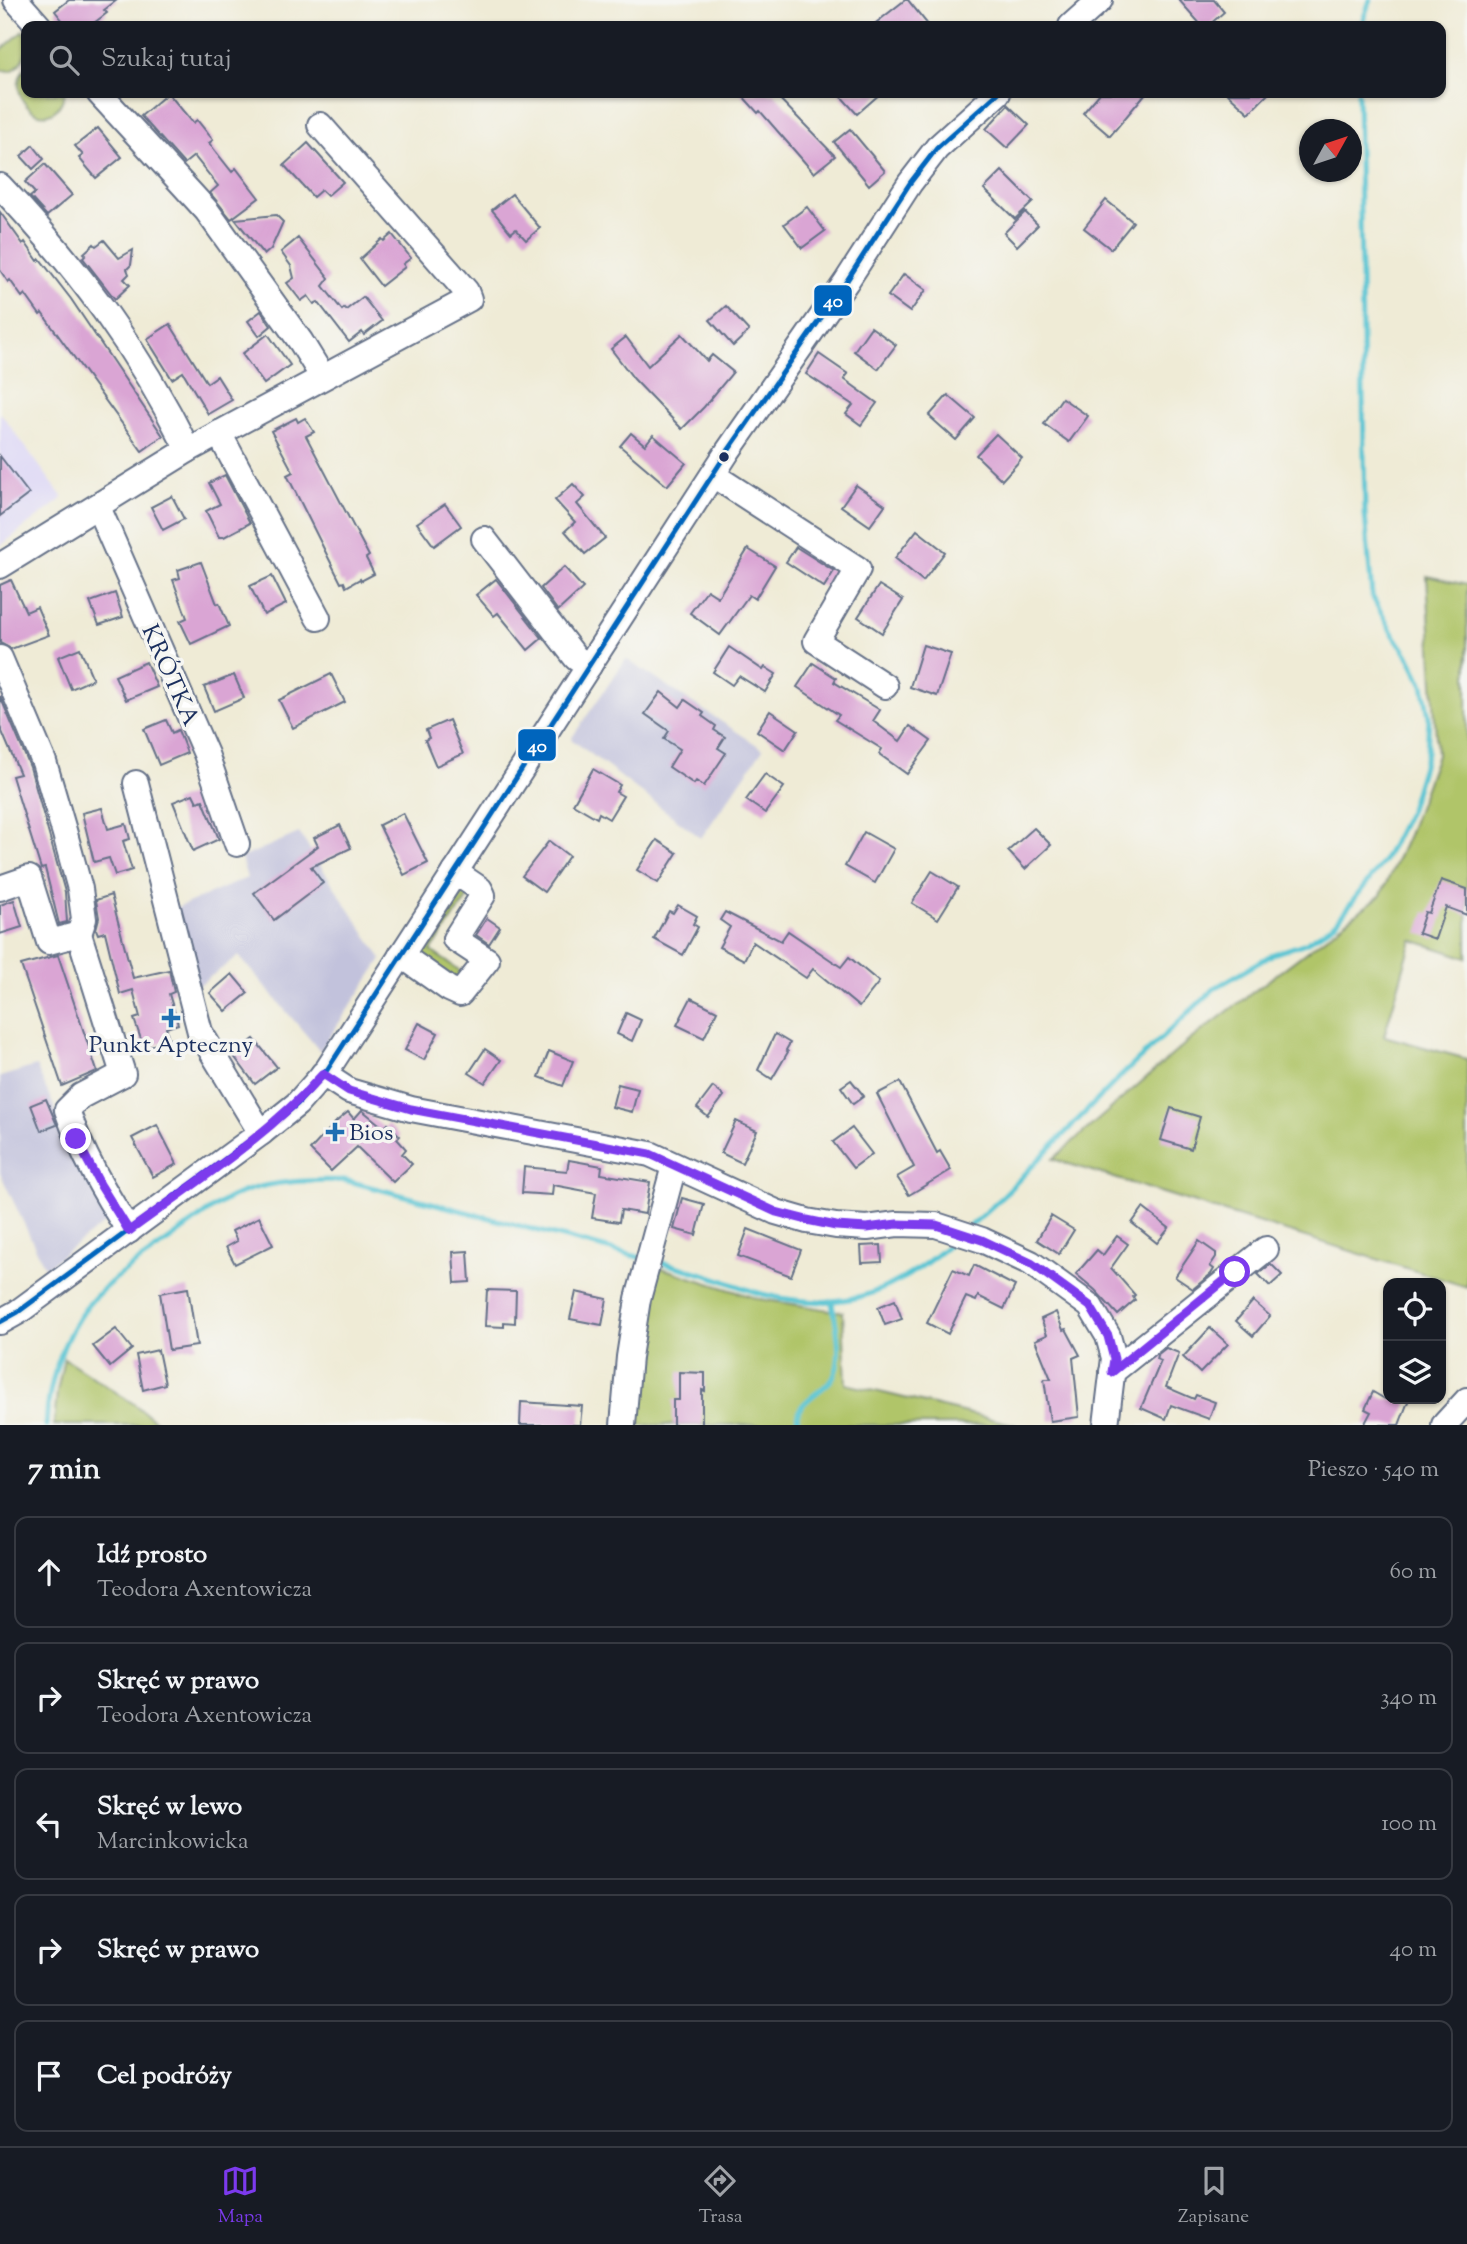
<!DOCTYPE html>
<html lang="pl">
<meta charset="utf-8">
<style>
:root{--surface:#171b24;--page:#20242c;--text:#f1f3f6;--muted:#9ea1a6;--line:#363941;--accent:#7c3aed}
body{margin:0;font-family:"Sorts Mill Goudy",serif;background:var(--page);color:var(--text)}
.controls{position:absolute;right:21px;bottom:21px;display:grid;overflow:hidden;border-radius:14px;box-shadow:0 2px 5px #0004}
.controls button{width:63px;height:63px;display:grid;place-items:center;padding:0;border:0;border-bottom:2px solid var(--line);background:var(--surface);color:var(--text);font:35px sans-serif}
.compass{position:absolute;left:1299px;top:119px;width:63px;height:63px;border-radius:50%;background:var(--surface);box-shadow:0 2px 5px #0004;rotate:50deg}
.stop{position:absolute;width:21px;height:21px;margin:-16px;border:5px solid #7c3aed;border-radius:50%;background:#fff}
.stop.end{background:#7c3aed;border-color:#fff;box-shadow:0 2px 7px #0008}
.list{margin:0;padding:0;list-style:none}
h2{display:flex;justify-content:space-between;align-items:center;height:91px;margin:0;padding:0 28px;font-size:30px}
h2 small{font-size:23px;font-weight:400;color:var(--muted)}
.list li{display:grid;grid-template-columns:46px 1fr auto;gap:21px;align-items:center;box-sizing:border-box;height:112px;margin:0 14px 14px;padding:0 14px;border:2px solid var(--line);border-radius:14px}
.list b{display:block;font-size:26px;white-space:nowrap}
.list p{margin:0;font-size:23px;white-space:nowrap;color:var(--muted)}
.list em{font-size:23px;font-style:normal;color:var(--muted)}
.icon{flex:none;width:38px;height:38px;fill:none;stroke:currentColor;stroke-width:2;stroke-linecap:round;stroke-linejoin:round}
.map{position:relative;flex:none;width:1467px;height:1425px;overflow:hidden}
.search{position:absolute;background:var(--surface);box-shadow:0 2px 5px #0004;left:21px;right:21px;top:21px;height:77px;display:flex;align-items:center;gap:18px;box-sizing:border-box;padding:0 24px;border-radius:14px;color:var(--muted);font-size:26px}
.sheet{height:721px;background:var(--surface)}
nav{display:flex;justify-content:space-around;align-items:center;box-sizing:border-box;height:98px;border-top:2px solid var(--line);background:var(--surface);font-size:19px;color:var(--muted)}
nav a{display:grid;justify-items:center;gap:4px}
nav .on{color:var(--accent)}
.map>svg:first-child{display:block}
.built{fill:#dcd6f6}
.industrial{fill:#c2c2dc}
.green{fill:#b0c569;stroke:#667a64;stroke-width:2}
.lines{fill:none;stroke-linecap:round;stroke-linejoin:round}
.stream{stroke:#5ac5d3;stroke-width:5}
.building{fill:#daa5d4}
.minor-casing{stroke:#657188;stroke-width:28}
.minor{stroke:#fff;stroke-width:24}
.bus-1-casing{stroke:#f6f6f2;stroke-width:10}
.bus-1{stroke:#0065bd;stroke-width:5}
.route{stroke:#7c3aed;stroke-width:9}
.bus-dot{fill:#1b2f5e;stroke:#f6f6f2;stroke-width:2.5}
.poi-dot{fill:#1f6fb2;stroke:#f6f6f2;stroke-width:2.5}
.labels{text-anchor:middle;stroke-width:7;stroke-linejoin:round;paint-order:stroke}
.street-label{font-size:24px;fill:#1b2f5e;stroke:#f6f6f2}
.poi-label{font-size:24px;fill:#1b2f5e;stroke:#f6f6f2}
.line-badge{stroke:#f6f6f2;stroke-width:2.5}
.badge-label{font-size:19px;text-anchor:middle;font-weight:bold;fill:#fff}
</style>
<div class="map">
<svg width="1467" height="1425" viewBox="0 0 1467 1425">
<rect width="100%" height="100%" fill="#f6f6f2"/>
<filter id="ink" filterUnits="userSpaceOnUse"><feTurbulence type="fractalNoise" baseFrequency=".0143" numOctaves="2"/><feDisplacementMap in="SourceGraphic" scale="14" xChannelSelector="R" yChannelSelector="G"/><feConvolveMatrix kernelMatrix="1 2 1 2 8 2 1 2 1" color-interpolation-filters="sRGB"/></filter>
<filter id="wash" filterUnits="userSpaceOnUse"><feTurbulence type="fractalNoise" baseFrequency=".00686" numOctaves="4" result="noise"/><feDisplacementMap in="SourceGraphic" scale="28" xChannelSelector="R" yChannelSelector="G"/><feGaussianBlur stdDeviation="1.57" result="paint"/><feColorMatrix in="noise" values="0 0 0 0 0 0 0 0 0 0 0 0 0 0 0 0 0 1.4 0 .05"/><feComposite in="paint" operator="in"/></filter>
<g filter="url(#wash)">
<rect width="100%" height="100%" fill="#efebd6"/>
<polygon class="built" points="0,412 63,498 0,546"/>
<g class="industrial">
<polygon points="626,659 763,749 701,838 571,739"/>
<polygon points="299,833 382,959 320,1051 239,956 192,990 174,909 247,878 241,858"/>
<polygon points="36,1066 64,1129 110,1219 45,1268 0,1173 0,1077"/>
</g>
<g class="green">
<path d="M23,31c9,15 2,30 -11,40l-12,-1v-19z"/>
<path d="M26,67v26h39c-14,49 -65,3 -39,-26z"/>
<polygon points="1427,576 1467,585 1467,958 1412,940 1384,1036 1467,1059 1467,1287 1053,1159 1186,1043 1381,895 1408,835 1437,755"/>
<polygon points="465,891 470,894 431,951 468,976 460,983 421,957"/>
<polygon points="655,1266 759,1299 843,1312 846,1384 1016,1425 627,1425"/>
<polygon points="64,1358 134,1404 160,1425 54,1425 57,1392"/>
</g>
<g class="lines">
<g class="stream">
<polyline points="1361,26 1370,0"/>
<polyline points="969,1227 997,1202 1120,1077 1215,988 1273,954 1306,943 1336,923 1383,862 1410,809 1427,752 1429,717 1423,685 1409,657 1391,631 1372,596 1365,514 1358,93"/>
<path d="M655,1261c25,6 48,12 72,21 12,4 23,9 35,12 84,21 132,-1 195,-56"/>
<path d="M46,1425c2,-40 16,-88 42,-120 23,-28 59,-48 88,-70 22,-16 46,-37 73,-45 30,-10 64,-9 95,-10l298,78"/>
<path d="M799,1425c-10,-20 23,-32 33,-46 12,-16 4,-58 0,-76"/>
</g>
</g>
<g id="blocks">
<g class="building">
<polygon points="69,0 117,0 104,10 107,13 90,26 67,26 55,11"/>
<polygon points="905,0 908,0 929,26 872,26"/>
<polygon points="1179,0 1214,0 1224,12 1208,26 1202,26"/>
<polygon points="168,93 193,123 197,120 213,140 209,143 232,172 236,168 259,198 231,219 210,193 218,186 194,156 184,164 141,116"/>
<polygon points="740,93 774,93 835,156 814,173 760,111 758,113"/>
<polygon points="838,93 881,93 857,114"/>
<polygon points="1100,93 1146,93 1110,136 1083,113"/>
<polygon points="1227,93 1269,93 1249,113"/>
<polygon points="1008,105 1029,125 1007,148 986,129"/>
<polygon points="98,128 122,157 96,178 79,158 83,155 75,146"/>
<polygon points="850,129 885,171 869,185 834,142"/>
<polygon points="308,143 343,182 327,196 321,190 313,197 284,165"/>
<polygon points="33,145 44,159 33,169 21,156"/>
<polygon points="45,164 72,195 47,216 30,197 35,193 25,182"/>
<polygon points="1002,171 1033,202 1015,219 984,189"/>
<polygon points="512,194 540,228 526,240 516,229 511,233 492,210"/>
<polygon points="1106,200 1133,222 1111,249 1084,228"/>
<polygon points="807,207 825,231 802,248 784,224"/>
<polygon points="0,212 23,244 25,242 38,261 40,259 71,299 163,436 142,451 42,313 40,315 25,294 22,297 10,280 8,282 0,270"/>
<polygon points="1025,212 1038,225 1017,246 1004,233"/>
<polygon points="276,215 283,222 271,249 264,255 235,219"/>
<polygon points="392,234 411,258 403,264 405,267 381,286 360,259 382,239 384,241"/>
<polygon points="298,238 329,278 323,286 342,310 344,308 346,310 363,297 382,321 364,335 362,332 349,342 318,302 314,304 308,296 301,301 287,283 294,278 291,266 281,252"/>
<polygon points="104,240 119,258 133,250 131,265 127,269 129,274 124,279 130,285 115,299 83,258 86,255 84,253 94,244 96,246"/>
<polygon points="904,274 926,290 910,312 888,296"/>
<polygon points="726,306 749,331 733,346 710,320"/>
<polygon points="261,311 271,326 259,336 248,321"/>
<polygon points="170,324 207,383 217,376 232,400 208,414 183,372 172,379 147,339"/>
<polygon points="871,327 896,345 878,369 854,351"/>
<polygon points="268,334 290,365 264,384 242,354"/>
<polygon points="682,334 707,361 712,355 733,372 704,407 682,429 634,379 611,349 626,337 648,366"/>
<polygon points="819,354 848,374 844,379 877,403 861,425 846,414 853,405 806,374"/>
<polygon points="948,395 975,418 956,440 929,416"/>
<polygon points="1062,398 1088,416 1069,442 1044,424"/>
<polygon points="296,418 298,422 305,418 314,432 306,436 369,556 366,558 374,574 361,581 360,579 346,587 344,582 341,583 287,475 293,472 271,431"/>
<polygon points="631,433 645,445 653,435 686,463 667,486 620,446"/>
<polygon points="996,434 1022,458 1002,480 976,455"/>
<polygon points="0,456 29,494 0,516"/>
<polygon points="225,475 250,523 224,537 219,537 206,511 220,504 209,483"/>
<polygon points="573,484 585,497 577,504 605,538 585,554 565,531 575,522 555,500"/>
<polygon points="856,485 885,505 870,526 841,506"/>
<polygon points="172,496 184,519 163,530 151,507"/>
<polygon points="445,504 461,526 434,546 417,523"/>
<polygon points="917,530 945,552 923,581 895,558"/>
<polygon points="796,547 834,571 824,587 786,562"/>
<polygon points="748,549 775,566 755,599 749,595 720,635 690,613 707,590 718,597"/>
<polygon points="201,562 217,604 219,603 229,626 191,644 180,621 187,618 173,580 180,578 178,570"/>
<polygon points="564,567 583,588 558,611 541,588"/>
<polygon points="272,576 286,604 264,615 250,586"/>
<polygon points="496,579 542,638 528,650 498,613 494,616 476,595"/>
<polygon points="11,580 26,612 37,607 49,635 11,649 0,643 0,585"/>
<polygon points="879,585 903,600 882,633 858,617"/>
<polygon points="115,593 123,617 99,625 90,602"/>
<polygon points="923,645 951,654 937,696 910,687"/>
<polygon points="729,647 763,670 765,667 776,674 765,692 739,676 732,685 713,672"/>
<polygon points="80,648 93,679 71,689 58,657"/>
<polygon points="146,662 157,687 126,700 115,676"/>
<polygon points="813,663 836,678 834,682 880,710 873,721 900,741 910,726 931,741 907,774 879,754 882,749 835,720 839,715 797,687"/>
<polygon points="331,674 345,702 293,728 279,700"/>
<polygon points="234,675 244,698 214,711 204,687"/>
<polygon points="661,692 680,707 685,700 704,713 702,716 716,726 714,730 725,737 718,748 726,753 704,786 696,781 694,784 669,767 680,749 664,739 669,731 645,714"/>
<polygon points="0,696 30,767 65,892 67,922 59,924 45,868 41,869 19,799 12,776 20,774 0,727"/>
<polygon points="770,711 798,730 785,750 757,731"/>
<polygon points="166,720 172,733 178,730 187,753 159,765 144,729"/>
<polygon points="449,720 463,754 436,766 425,740 429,738 426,730"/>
<polygon points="593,769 620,785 616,792 623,796 609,819 599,813 597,818 573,804"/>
<polygon points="765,774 784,787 765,813 746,800"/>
<polygon points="193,794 197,802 203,800 219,839 193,851 173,802"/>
<polygon points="102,808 108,829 126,824 130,839 123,841 132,870 115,875 109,858 94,862 82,813"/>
<polygon points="403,813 428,863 404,875 379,825"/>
<polygon points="340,825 351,848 311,867 323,883 274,920 254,893 318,846 314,838"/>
<polygon points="1034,828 1051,845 1025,869 1008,851"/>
<polygon points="864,832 894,849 875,883 845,866"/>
<polygon points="657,840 677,853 658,883 637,870"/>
<polygon points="549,841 569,856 544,892 522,876"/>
<polygon points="932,871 958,887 938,919 912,903"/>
<polygon points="1441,880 1467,889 1467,915 1446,907 1435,939 1418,933 1425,912 1429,913"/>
<polygon points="111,895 133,978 169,970 174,992 169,994 178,1024 166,1028 169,1040 144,1048 134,1019 140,1017 133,990 120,994 105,932 98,934 96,929 99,918 96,900"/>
<polygon points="14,900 22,927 0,934 0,905"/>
<polygon points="678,905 697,916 693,924 698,927 683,955 654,939 669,911 673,913"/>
<polygon points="725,912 781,941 788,931 841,967 849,957 879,982 859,1007 813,969 806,978 753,942 744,960 719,947 730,927 720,920"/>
<polygon points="487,918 500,927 489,944 476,935"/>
<polygon points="58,955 97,1071 62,1086 21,965"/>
<polygon points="232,974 248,993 226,1011 210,993"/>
<polygon points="691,998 717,1011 704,1038 677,1025"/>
<polygon points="626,1013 641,1020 632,1041 617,1034"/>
<polygon points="419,1023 438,1033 424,1060 405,1050"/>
<polygon points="775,1034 790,1043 786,1050 788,1052 772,1079 758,1070"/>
<polygon points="254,1039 277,1067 255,1084 233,1055"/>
<polygon points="485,1049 501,1060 485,1083 469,1073"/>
<polygon points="549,1051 573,1061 563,1086 539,1077"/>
<polygon points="851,1080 864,1096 853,1104 841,1087"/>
<polygon points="900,1082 937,1153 940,1151 951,1170 909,1195 897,1177 914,1167 877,1094"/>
<polygon points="618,1084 638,1089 632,1112 612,1107"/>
<polygon points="713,1087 724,1096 708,1117 697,1108"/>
<polygon points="46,1099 57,1125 41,1131 31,1105"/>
<polygon points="1171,1108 1200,1117 1191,1149 1161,1140"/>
<polygon points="362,1110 384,1128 388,1124 400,1136 397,1139 406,1149 402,1154 412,1164 393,1182 357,1147 331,1171 310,1150 337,1121 348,1112 354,1119"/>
<polygon points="736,1121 757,1131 742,1163 721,1153"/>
<polygon points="157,1125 177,1164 153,1177 132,1138"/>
<polygon points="852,1128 872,1154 853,1168 833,1142"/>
<polygon points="569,1160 602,1166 601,1174 650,1182 645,1214 621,1210 619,1222 592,1218 596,1193 553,1185 552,1195 522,1193 524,1167 567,1171"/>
<polygon points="682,1198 704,1204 696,1235 674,1229"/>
<polygon points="1143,1208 1169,1228 1157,1243 1132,1223"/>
<polygon points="1051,1216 1074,1230 1059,1254 1037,1240"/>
<polygon points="259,1217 273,1245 235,1264 226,1247 237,1241 232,1231"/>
<polygon points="748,1229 801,1250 791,1276 738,1256"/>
<polygon points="1117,1236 1128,1244 1111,1268 1135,1295 1133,1297 1135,1300 1118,1315 1095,1290 1076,1274 1097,1250 1103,1255"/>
<polygon points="1199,1241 1216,1253 1216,1257 1210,1266 1214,1269 1211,1274 1193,1289 1175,1277"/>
<polygon points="881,1245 882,1262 862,1263 861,1246"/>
<polygon points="468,1251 470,1282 455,1283 453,1252"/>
<polygon points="1271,1264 1282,1275 1270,1286 1258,1274"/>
<polygon points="974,1265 1015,1286 1004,1309 978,1296 976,1301 966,1297 948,1334 927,1323 953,1269 969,1276"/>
<polygon points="188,1288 197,1346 169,1350 160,1293"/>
<polygon points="487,1290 516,1291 515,1323 504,1322 504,1327 485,1326"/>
<polygon points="576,1292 607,1299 602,1325 570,1319"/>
<polygon points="895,1300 902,1319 885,1325 878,1307"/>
<polygon points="1253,1301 1270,1316 1253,1336 1236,1321"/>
<polygon points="1056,1312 1063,1330 1066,1329 1080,1355 1073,1358 1079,1417 1050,1421 1044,1379 1051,1379 1035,1340 1047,1335 1041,1319"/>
<polygon points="1210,1328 1228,1344 1200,1373 1183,1357"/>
<polygon points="116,1329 132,1349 110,1367 93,1346"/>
<polygon points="1166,1348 1179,1353 1166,1387 1194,1399 1196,1395 1215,1402 1209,1419 1171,1405 1166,1419 1141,1408 1161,1361 1156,1359 1157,1355"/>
<polygon points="158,1350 165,1384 143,1390 136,1355"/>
<polygon points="679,1372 705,1373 705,1391 702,1390 702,1425 673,1425 673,1400 679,1400"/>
<polygon points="1373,1392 1385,1399 1409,1399 1399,1425 1364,1425 1371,1412 1365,1409"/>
<polygon points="521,1402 582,1406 580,1425 520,1425"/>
</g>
</g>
</g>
<g filter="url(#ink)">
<use href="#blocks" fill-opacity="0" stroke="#657188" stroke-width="2"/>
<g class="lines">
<defs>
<g id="minor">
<polyline points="16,0 39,26"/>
<polyline points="1071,26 1100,0"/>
<polyline points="99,93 207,211 301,342 322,376"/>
<path d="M0,186c78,82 138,163 188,264"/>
<polyline points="219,433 318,618"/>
<polyline points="713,475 858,569 816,641 885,686"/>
<polyline points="98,507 206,754 237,844"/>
<polyline points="484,539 576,658 589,666"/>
<polyline points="0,566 188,450 469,299 466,291 320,125"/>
<polyline points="0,658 44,762 65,834 80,889 84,919 79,934"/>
<polyline points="136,783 200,1032 261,1133"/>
<path d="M0,888l29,-10 20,64 30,-8 44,140 -42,22 -14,14c15,44 37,82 62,121"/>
<polyline points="401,955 449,989 460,994 487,960 455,939 483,895 480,889 455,872"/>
<polyline points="323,1074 349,1091 411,1109 650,1154 776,1212 807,1221 836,1226 867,1228 897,1224 936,1225 982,1240 1031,1263 1090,1306 1108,1336 1114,1358 1106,1425"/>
<polyline points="0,1322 18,1312 261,1133 297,1104 327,1070 728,451 846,282 910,183 937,148 998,93"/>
<polyline points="1112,1372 1266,1249"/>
<polyline points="623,1425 629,1357 638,1299 674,1166"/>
<polyline points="1444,1425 1467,1400"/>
</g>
</defs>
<use href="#minor" class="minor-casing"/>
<use href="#minor" class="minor"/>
<defs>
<polyline id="bus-1" points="0,1322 18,1312 261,1133 297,1104 327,1070 728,451 846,282 910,183 937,148 998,93"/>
</defs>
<use href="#bus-1" class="bus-1-casing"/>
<use href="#bus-1" class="bus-1"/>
</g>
</g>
<g class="lines" filter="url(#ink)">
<path class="route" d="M76,1139l25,47 28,45c67,-49 139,-95 194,-157l26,17 62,18 239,45 126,58 31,8 29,6 31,2 30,-4 39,1 46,15 49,23 59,43 18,30 6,23 -2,13 123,-100"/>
</g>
<circle class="bus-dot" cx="724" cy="457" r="6"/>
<g class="poi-dot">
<path d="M167.5 1007.5h7v7h7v7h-7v7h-7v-7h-7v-7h7z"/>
<path d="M331.5 1121.5h7v7h7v7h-7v7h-7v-7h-7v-7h7z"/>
</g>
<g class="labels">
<g class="street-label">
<text transform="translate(171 675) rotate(66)" y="8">KRÓTKA</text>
</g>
<g class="poi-label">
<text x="171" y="1052">Punkt Apteczny</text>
<text x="349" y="1140" text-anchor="start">Bios</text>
</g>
</g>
<g class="line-badge">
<rect x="813" y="284" width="40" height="33" rx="7" fill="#0065bd"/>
<rect x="517" y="728" width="40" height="34" rx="7" fill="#0065bd"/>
</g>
<g class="badge-label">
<text x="833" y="307">40</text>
<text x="537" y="752">40</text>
</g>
</svg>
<div class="controls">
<button><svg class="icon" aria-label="locate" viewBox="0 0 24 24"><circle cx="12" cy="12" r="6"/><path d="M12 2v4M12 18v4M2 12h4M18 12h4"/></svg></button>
<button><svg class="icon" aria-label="layers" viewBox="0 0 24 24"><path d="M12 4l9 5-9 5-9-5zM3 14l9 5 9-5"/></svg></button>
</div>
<svg class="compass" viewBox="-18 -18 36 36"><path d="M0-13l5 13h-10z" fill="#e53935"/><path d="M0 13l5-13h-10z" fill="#9ea1a6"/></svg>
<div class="stop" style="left:1235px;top:1272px"></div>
<div class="stop end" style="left:76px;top:1139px"></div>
<div class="search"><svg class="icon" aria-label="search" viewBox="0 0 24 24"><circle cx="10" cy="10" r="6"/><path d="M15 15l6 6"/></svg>Szukaj tutaj</div>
</div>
<section class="sheet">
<h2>7 min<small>Pieszo · 540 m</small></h2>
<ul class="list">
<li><svg class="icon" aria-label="ahead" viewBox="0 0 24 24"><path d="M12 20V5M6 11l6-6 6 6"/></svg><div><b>Idź prosto</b><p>Teodora Axentowicza</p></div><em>60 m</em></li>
<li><svg class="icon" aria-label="right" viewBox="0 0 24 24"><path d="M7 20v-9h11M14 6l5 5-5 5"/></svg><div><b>Skręć w prawo</b><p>Teodora Axentowicza</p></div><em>340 m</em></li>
<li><svg class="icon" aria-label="left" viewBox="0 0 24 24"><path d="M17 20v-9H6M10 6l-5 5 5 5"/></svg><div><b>Skręć w lewo</b><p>Marcinkowicka</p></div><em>100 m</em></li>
<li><svg class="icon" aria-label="right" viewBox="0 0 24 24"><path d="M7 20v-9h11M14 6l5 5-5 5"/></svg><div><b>Skręć w prawo</b></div><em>40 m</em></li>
<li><svg class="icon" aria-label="arrive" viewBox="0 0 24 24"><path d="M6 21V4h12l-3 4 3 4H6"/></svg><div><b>Cel podróży</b></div></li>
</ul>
</section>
<nav>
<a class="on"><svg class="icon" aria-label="map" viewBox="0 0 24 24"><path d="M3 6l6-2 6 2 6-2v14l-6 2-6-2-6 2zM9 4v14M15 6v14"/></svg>Mapa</a>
<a><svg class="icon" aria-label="directions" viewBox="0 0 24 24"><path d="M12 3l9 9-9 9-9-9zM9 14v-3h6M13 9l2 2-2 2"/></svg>Trasa</a>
<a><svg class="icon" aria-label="saved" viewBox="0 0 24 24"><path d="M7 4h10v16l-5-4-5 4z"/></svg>Zapisane</a>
</nav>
